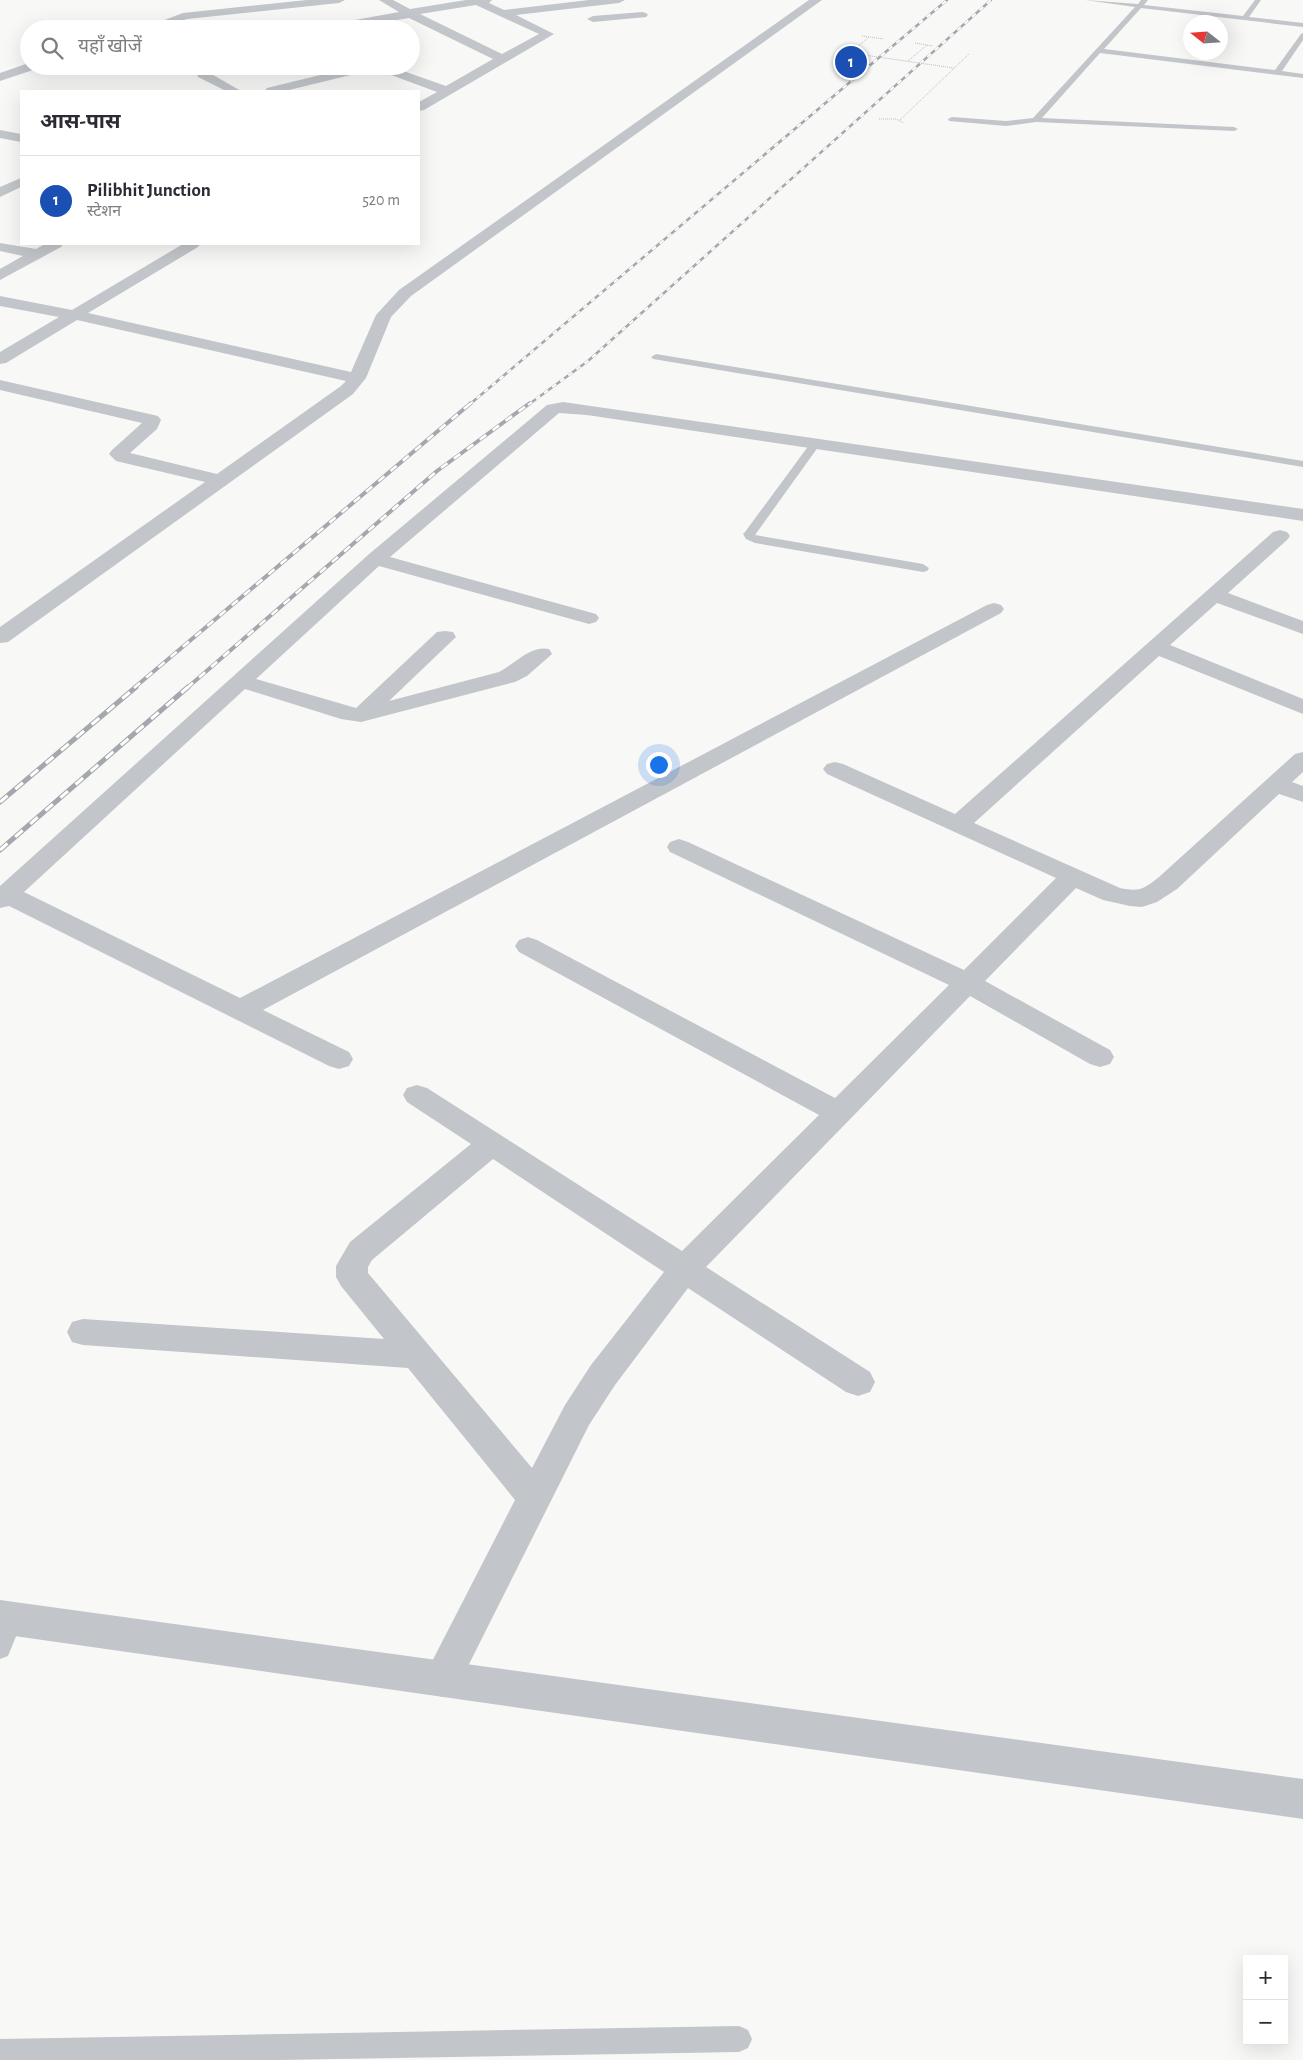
<!DOCTYPE html>
<html lang="hi">
<meta charset="utf-8">
<style>
:root{--surface:#fff;--page:#f2f2f3;--text:#2b2b33;--muted:#7c7c81;--line:#e1e1e2;--accent:#111827}
body{margin:0;font-family:"Alegreya Sans","Noto Sans Devanagari",sans-serif;background:var(--page);color:var(--text)}
.controls{position:absolute;right:15px;bottom:15px;display:grid;overflow:hidden;border-radius:0px;box-shadow:0 5px 20px #0002}
.controls button{width:45px;height:45px;display:grid;place-items:center;padding:0;border:0;border-bottom:1px solid var(--line);background:var(--surface);color:var(--text);font:25px sans-serif}
.compass{position:absolute;left:1183px;top:15px;width:45px;height:45px;border-radius:50%;background:var(--surface);box-shadow:0 5px 20px #0002;rotate:287deg}
.you{position:absolute;left:658px;top:764px;width:18px;height:18px;margin:-12px;border:4px solid #fff;border-radius:50%;background:#1a73e8;box-shadow:0 0 0 8px #1a73e833}
.badge{display:grid;place-items:center;width:32px;height:32px;border-radius:50%;background:var(--accent);color:#fff;font-size:16px;font-weight:700}
.pin{position:absolute;translate:-50% -50%;border:2px solid #fff;box-shadow:0 1px 5px #0006}
.list{margin:0;padding:0;list-style:none}
h2{display:flex;justify-content:space-between;align-items:center;height:65px;margin:0;padding:0 20px;font-size:21px}
h2 small{font-size:16px;font-weight:400;color:var(--muted)}
.list li{display:grid;grid-template-columns:32px 1fr auto;gap:15px;align-items:center;box-sizing:border-box;height:90px;padding:0 20px;border-top:1px solid var(--line)}
.list b{display:block;font-size:19px;white-space:nowrap}
.list p{margin:0;font-size:16px;white-space:nowrap;color:var(--muted)}
.list em{font-size:16px;font-style:normal;color:var(--muted)}
.icon{flex:none;width:28px;height:28px;fill:none;stroke:currentColor;stroke-width:2;stroke-linecap:round;stroke-linejoin:round}
.map{position:relative;flex:none;width:1303px;height:2060px;overflow:hidden}
.search{position:absolute;background:var(--surface);box-shadow:0 5px 20px #0002;left:20px;top:20px;width:400px;height:55px;display:flex;align-items:center;gap:12px;box-sizing:border-box;padding:0 18px;border-radius:28px;color:var(--muted);font-size:19px}
.panel{position:absolute;background:var(--surface);box-shadow:0 5px 20px #0002;left:20px;top:90px;width:400px;height:155px;border-radius:0px}
.map>svg:first-child{display:block}
.lines{fill:none;stroke-linecap:round;stroke-linejoin:round}
.path{stroke:#bcbec1;stroke-width:1;stroke-dasharray:1 1;stroke-linecap:butt}
.service{fill:#c2c5c9;fill-rule:evenodd}
.minor{fill:#c2c5c9;fill-rule:evenodd}
.tertiary{fill:#c2c5c9;fill-rule:evenodd}
.rail-far2-casing{stroke:#a4a8ae;stroke-width:2.5}
.rail-far1-casing{stroke:#a4a8ae;stroke-width:4}
.rail-casing{stroke:#a4a8ae;stroke-width:5}
.rail-far2{stroke:#fff;stroke-width:2;stroke-dasharray:5;stroke-linecap:butt}
.rail-far1{stroke:#fff;stroke-width:2.5;stroke-dasharray:8;stroke-linecap:butt}
.rail{stroke:#fff;stroke-width:3;stroke-dasharray:10;stroke-linecap:butt}
.path-bridge{stroke:#bcbec1;stroke-width:1;stroke-dasharray:1 1;stroke-linecap:butt}
</style>
<div class="map">
<svg width="1303" height="2060" viewBox="0 0 1303 2060">
<rect width="100%" height="100%" fill="#f8f8f6"/>
<g class="lines">
<g class="path">
<polyline points="862,36 884,39"/>
<polyline points="915,43 933,46"/>
<polyline points="850,53 869,37"/>
<polyline points="908,61 927,45"/>
<polyline points="879,119 896,119 904,123"/>
<polyline points="900,120 969,54"/>
</g>
<g class="service">
<polygon points="1085,0 1138,4 1141,0 1148,0 1144,5 1243,16 1255,0 1261,0 1249,17 1303,23 1303,27 1141,8 1104,49 1275,70 1301,34 1303,33 1303,40 1282,71 1303,74 1303,78 1100,53 1042,118 1234,127 1238,129 1234,131 1036,122 1006,126 949,121 948,119 952,117 1006,121 1033,118 1135,7"/>
<polygon points="656,354 1303,461 1303,467 653,359 651,357"/>
<polygon points="816,440 821,443 755,535 923,564 929,568 927,571 923,572 755,543 746,539 743,534 745,532 812,441"/>
<polygon points="12,1609 20,1612 23,1619 8,1656 0,1659 0,1622 4,1612"/>
<polygon points="739,2026 748,2030 752,2039 748,2048 739,2052 280,2060 0,2060 0,2039"/>
</g>
<g class="minor">
<polygon points="307,0 345,0 339,3 187,19 159,29 141,29 183,13"/>
<path d="M379,0h14l17,9 56,-9h26l-3,3 15,7 85,-10h36l-6,3 -103,12 38,19 -130,76 -5,1v-9l18,-10 -62,-23 -90,22h-20l2,-3 90,-22h32l57,20 47,-27 -84,-41 -65,11h-28l6,-3 77,-14zM476,5l63,29 -37,20 -82,-40z"/>
<polygon points="809,0 822,0 411,296 391,317 366,378 353,394 8,642 0,643 0,627 205,482 116,461 109,454 112,450 142,423 0,390 0,380 158,416 161,420 157,429 130,453 217,474 341,386 346,381 77,320 6,363 0,364 0,352 59,317 0,306 0,296 72,310 183,244 200,244 198,247 88,313 351,372 376,315 399,290"/>
<polygon points="642,12 646,13 648,15 646,17 593,22 587,19 593,16"/>
<polygon points="29,63 29,66 38,66 36,69 0,81 0,73"/>
<polygon points="194,66 206,66 208,72 241,91 226,91 198,77"/>
<polygon points="0,130 21,134 21,142 0,138"/>
<polygon points="21,178 21,187 0,197 0,187"/>
<polygon points="0,243 36,249 45,244 63,244 61,247 0,280 0,269 23,256 0,251"/>
<path d="M563,402l740,107v12l-716,-106 -28,-2 -169,144 206,57 3,4 -3,4 -7,2 -7,-2 -203,-56 -123,113 100,29 81,-76 8,-1 8,1 3,5 -67,64 110,-29c16,-8 31,-27 50,-23l3,5 -25,22 -12,6 -154,40 -20,-3 -96,-30 -221,203 216,106 747,-393 7,-2 7,2 3,4 -3,4 -738,397 86,42 4,7 -4,7 -10,3 -10,-3 -320,-160 -9,2v-22l368,-331 179,-150z"/>
<path d="M1280,530l7,2 3,4 -3,4 -59,53 75,28v13l-86,-31 -47,42 133,54v15l-144,-58 -185,167 146,65c20,4 24,1 39,-11l136,-123 8,-2v20l-11,10 11,4v16l-24,-8 -102,95 -20,13 -15,5 -12,-1 -27,-6 -27,-12 -91,93 125,69 4,7 -4,7 -10,3 -10,-3 -120,-68 -264,271 164,105 5,10 -5,10 -12,4 -12,-4 -158,-104 -73,97 -26,40 -134,267 -13,5 -13,-5 -6,-13 92,-179 -107,-132 -325,-23 -11,-3 -5,-10 5,-10 11,-3 301,20 -43,-53 -5,-9v-11l14,-24 121,-98 -64,-42 -4,-7 4,-7 10,-3 10,3 255,163 137,-136 -300,-163 -4,-6 4,-6 9,-3 9,3 298,158 114,-113 -279,-133 -3,-5 3,-5 9,-3 9,3 276,128 92,-92 -229,-104 -4,-5 4,-5 8,-2 8,2 112,50 318,-282zM493,1159l171,113 -73,93 -26,40 -33,63 -164,-195v-6l4,-7z"/>
</g>
<polygon class="tertiary" points="0,1600 1303,1779 1303,1819 0,1634"/>
<defs>
<g id="rail-far2">
<polyline points="469,405 947,0"/>
<polyline points="528,405 588,361 991,0"/>
</g>
<g id="rail-far1">
<polyline points="134,688 471,403"/>
<polyline points="187,688 437,471 530,403"/>
</g>
<g id="rail">
<polyline points="0,802 136,687"/>
<polyline points="0,850 188,687"/>
</g>
</defs>
<use href="#rail-far2" class="rail-far2-casing"/>
<use href="#rail-far1" class="rail-far1-casing"/>
<use href="#rail" class="rail-casing"/>
<use href="#rail-far2" class="rail-far2"/>
<use href="#rail-far1" class="rail-far1"/>
<use href="#rail" class="rail"/>
<polyline class="path-bridge" points="850,53 954,68"/>
</g>
</svg>
<div class="controls">
<button>+</button>
<button>−</button>
</div>
<svg class="compass" viewBox="-18 -18 36 36"><path d="M0-13l5 13h-10z" fill="#e53935"/><path d="M0 13l5-13h-10z" fill="#7c7c81"/></svg>
<div class="you"></div>
<div class="pin badge" style="left:851px;top:62px;background:#1a4fb4">1</div>
<div class="search"><svg class="icon" aria-label="search" viewBox="0 0 24 24"><circle cx="10" cy="10" r="6"/><path d="M15 15l6 6"/></svg>यहाँ खोजें</div>
<section class="panel">
<h2>आस-पास<small></small></h2>
<ul class="list">
<li><span class="badge" style="background:#1a4fb4">1</span><div><b>Pilibhit Junction</b><p>स्टेशन</p></div><em>520 m</em></li>
</ul>
</section>
</div>
